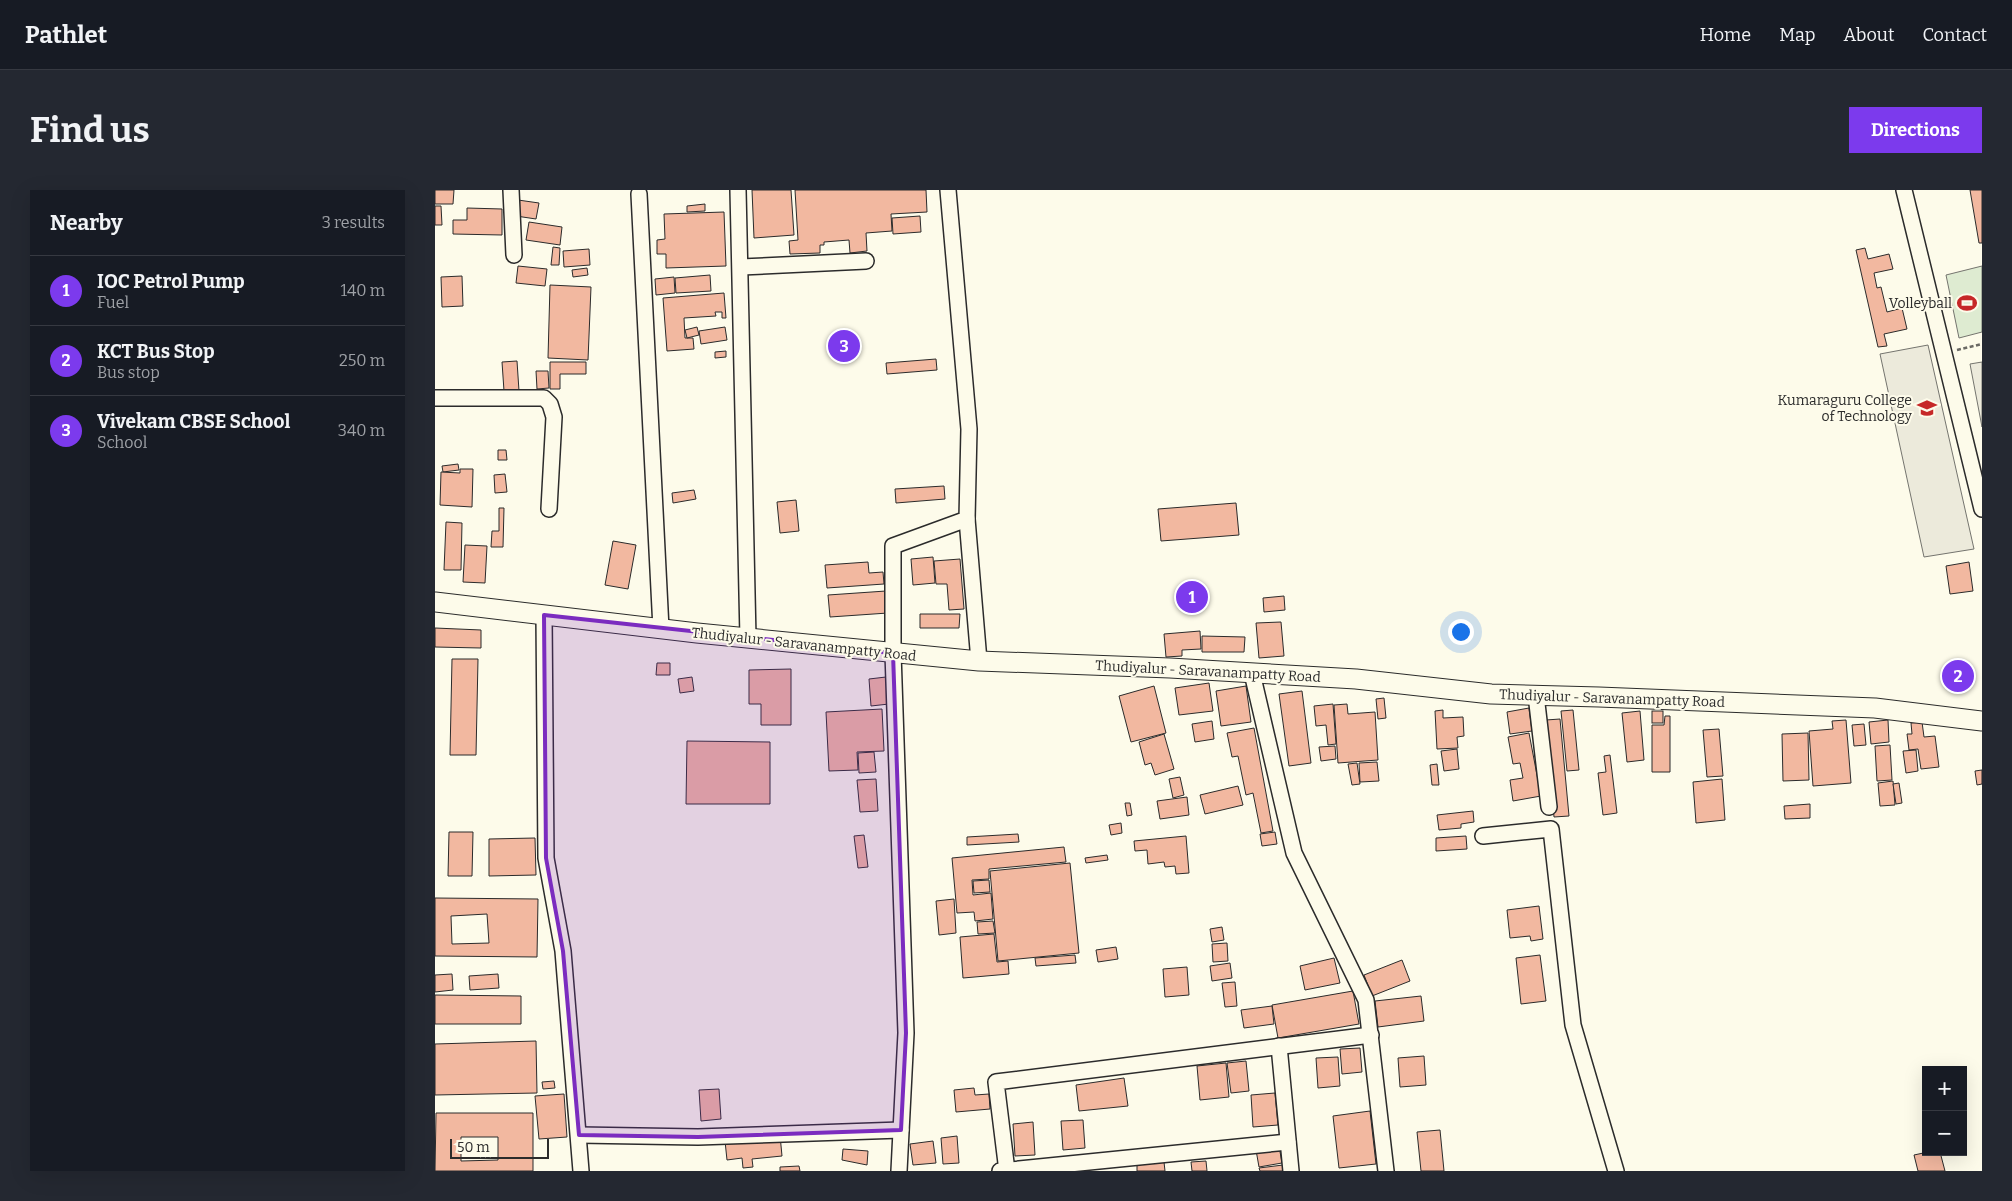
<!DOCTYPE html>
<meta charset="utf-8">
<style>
:root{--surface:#171b24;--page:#242831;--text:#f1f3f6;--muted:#9ea1a6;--line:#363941;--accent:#7c3aed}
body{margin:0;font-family:Bitter,serif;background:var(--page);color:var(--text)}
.controls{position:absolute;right:15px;bottom:15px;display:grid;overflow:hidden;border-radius:0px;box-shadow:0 5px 20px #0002}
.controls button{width:45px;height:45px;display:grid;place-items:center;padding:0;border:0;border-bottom:1px solid var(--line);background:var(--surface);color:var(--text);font:25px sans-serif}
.scale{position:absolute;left:15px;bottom:12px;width:99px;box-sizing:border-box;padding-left:5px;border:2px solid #2b2b2b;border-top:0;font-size:14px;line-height:18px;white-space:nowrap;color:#2b2b2b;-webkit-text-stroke:4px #fdfbea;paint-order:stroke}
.you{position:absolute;left:1025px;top:441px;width:18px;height:18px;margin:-12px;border:4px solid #fff;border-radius:50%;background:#1a73e8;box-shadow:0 0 0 8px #1a73e833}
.badge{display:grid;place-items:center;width:32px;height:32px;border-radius:50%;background:var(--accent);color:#fff;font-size:16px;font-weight:700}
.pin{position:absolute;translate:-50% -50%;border:2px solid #fff;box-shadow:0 1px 5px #0006}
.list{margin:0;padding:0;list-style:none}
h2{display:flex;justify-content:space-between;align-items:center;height:65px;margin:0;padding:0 20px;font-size:21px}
h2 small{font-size:16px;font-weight:400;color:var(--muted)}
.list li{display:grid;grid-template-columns:32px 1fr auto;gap:15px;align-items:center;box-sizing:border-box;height:70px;padding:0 20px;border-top:1px solid var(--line)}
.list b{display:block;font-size:19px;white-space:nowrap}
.list p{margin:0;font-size:16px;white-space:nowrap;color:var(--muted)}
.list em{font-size:16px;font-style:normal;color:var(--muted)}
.map{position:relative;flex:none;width:1547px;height:981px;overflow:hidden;border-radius:0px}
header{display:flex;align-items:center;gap:30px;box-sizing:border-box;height:70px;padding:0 25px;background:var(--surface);border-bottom:1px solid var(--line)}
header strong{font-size:24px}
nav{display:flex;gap:28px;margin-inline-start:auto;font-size:18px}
.intro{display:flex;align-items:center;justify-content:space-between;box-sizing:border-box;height:120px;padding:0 30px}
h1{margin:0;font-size:35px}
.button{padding:12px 22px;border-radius:0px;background:var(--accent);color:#fff;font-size:18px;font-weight:700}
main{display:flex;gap:30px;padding:0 30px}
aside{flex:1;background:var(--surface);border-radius:0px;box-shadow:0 5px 20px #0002}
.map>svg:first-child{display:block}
.green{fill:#deebd1;stroke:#74746e}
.parking{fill:#eceadb;stroke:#74746e}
.building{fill:#f2b8a0;stroke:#2b2b2b;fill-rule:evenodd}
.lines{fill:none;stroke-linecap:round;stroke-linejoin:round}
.minor-casing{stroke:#2b2b2b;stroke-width:18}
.major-casing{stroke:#2b2b2b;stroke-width:21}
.path{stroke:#6a6964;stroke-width:2.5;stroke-dasharray:4 2.5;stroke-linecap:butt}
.minor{stroke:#fdfbea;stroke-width:15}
.major{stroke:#fdfbea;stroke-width:19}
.marked{fill:#7b2cbf;fill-opacity:0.2;stroke:#7b2cbf;stroke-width:4;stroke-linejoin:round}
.labels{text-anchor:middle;stroke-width:4;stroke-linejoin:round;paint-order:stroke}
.poi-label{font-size:14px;fill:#2b2b2b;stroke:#fdfbea;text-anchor:end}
.street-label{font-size:14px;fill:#2b2b2b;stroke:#fdfbea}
</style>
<header>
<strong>Pathlet</strong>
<nav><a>Home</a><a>Map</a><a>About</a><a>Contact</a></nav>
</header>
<div class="intro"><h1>Find us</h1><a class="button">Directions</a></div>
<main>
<aside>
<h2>Nearby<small>3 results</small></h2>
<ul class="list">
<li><span class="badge">1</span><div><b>IOC Petrol Pump</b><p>Fuel</p></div><em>140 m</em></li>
<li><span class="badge">2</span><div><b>KCT Bus Stop</b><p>Bus stop</p></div><em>250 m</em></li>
<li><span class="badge">3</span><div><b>Vivekam CBSE School</b><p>School</p></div><em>340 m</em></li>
</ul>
</aside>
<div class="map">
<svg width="1547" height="981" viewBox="0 0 1547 981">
<rect width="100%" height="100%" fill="#fdfbea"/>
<polygon class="green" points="1547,76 1547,142 1524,148 1511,85"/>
<g class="parking">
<polygon points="1493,155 1539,359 1489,367 1445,164"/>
<polygon points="1547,172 1547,237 1535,174"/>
</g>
<g class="building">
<polygon points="0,0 19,0 18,14 0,14"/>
<polygon points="317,0 356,0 359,45 319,48"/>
<polygon points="360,0 491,0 492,22 456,24 457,41 431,43 432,61 415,63 414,50 389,52 389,55 385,55 385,63 355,64 354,51 363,50"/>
<polygon points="1535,0 1547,0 1547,53 1544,53"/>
<polygon points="83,10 104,13 101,29 81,26"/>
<polygon points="270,14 270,21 252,22 252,16"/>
<polygon points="0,16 6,16 7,35 0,35"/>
<polygon points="32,18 67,19 67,45 18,44 18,30 32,30"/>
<polygon points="289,22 291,76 231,78 231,64 222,64 222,50 230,49 229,24"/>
<polygon points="485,26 486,42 458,44 457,28"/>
<polygon points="94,32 127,37 125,55 91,50"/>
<polygon points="118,57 125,58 124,75 116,75"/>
<polygon points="1430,58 1433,69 1454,64 1458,79 1439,83 1442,98 1446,97 1452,122 1467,118 1472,139 1449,144 1452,156 1443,157 1421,60"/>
<polygon points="154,59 155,75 129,77 128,61"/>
<polygon points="83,76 112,79 110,96 81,93"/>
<polygon points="152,78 153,85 138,87 137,80"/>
<polygon points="275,85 276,101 241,103 240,88"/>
<polygon points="27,86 28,116 7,117 6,87"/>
<polygon points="239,87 240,103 221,105 220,89"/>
<polygon points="115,95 156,97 153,170 113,168"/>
<polygon points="289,103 291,128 287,128 287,122 280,122 281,126 249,128 250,148 258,148 259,159 232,161 228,108"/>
<polygon points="262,137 264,145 252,148 250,140"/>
<polygon points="290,137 292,150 266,154 264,141"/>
<polygon points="291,161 291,167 280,168 280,162"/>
<polygon points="501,169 502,180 452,184 451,173"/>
<polygon points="82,171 84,201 69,201 67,172"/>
<polygon points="115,172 151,172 151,184 125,184 125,199 115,199"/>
<polygon points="101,181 113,181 114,198 102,199"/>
<polygon points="63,260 71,260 72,270 63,270"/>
<polygon points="23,274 24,280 8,282 7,276"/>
<polygon points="25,279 38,279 37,317 5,315 6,282 25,283"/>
<polygon points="70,284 72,302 60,303 59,285"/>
<polygon points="509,296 510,309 461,313 460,299"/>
<polygon points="259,300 261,309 238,313 237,303"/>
<polygon points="361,310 364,341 345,343 342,312"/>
<polygon points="801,313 804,345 726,351 723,319"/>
<polygon points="64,318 69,318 68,357 56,357 57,341 64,341"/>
<polygon points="11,332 27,333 26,380 9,380"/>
<polygon points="178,351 201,355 193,399 170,395"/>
<polygon points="30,355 52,356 50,393 28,392"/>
<polygon points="498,367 500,393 478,395 476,369"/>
<polygon points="525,369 529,419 514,420 512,394 501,394 499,371"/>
<polygon points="433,372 434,383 448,382 449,394 392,398 390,375"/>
<polygon points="1534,372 1538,401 1515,404 1511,376"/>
<polygon points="451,401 453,423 395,427 393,405"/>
<polygon points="849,406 850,420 829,422 828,408"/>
<polygon points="485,424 525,424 524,438 485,438"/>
<polygon points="846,432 849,466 824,468 821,433"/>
<polygon points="0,438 46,440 46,458 0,457"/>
<polygon points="765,441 766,459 747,460 747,466 731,467 729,444"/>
<polygon points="767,446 810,447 809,462 767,462"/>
<polygon points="17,469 43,469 41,565 15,565"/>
<polygon points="222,473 235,473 235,485 221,485"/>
<polygon points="356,479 356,535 326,535 326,514 314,514 314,480"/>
<polygon points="257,487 259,501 245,503 243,489"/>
<polygon points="451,487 454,514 436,516 434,489"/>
<polygon points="774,493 778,521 744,525 740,498"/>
<polygon points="719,496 731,543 696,552 684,506"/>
<polygon points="811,496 816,532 786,536 781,501"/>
<polygon points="867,501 876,573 854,576 844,504"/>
<polygon points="949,508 951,528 943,529 941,509"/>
<polygon points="898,514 901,554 893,555 891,535 881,536 879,516"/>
<polygon points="912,514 913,524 940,522 943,570 903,573 899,515"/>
<polygon points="1094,518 1097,541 1075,544 1072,522"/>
<polygon points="447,519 449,561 422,562 423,580 394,581 391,522"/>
<polygon points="1008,520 1008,528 1028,527 1029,546 1022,547 1023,558 1002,559 1000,521"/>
<polygon points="1138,520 1144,580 1132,581 1126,521"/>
<polygon points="1205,521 1209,570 1192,572 1187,523"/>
<rect x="1217" y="521" width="11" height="12"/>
<polygon points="1230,526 1235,526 1235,582 1217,582 1217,535 1229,535"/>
<polygon points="1125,529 1134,626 1119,627 1111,530"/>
<polygon points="1411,530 1416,593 1378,596 1374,541 1398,539 1397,531"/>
<polygon points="1453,530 1454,552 1436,554 1434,532"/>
<polygon points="777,531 779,549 760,552 757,534"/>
<polygon points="1487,532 1489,547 1500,546 1504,577 1486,579 1483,559 1474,560 1472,544 1477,544 1476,533"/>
<polygon points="1429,534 1431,555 1419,556 1417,535"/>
<polygon points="819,538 838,641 826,643 818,603 811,605 803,566 797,567 792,543"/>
<polygon points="1284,539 1288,586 1272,587 1268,540"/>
<polygon points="1094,543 1106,606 1078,611 1075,590 1088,588 1085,573 1078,574 1073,547"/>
<polygon points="1373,543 1374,590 1348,591 1347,544"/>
<polygon points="729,544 739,579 720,585 716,573 710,575 704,552"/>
<polygon points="252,551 335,552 335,614 251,614"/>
<polygon points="1455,555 1457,590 1442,591 1440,556"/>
<polygon points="900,556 901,569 886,571 884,557"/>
<polygon points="1022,559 1024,579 1009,581 1006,561"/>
<polygon points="1481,560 1483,581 1471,583 1468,561"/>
<polygon points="439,562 441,582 424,583 423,563"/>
<polygon points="1175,565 1182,623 1168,625 1163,583 1171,582 1169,566"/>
<polygon points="942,572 944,591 925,592 924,573"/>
<polygon points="922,573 925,594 917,595 913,574"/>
<polygon points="1002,574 1004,595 997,595 995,575"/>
<polygon points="1547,580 1547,594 1542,595 1540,581"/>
<polygon points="745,587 749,605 738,608 734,589"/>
<polygon points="441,589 443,621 425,622 422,590"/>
<polygon points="1287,589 1290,630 1261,633 1258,592"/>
<polygon points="1458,591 1460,615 1445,616 1443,593"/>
<polygon points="1464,593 1467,613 1461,614 1458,594"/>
<polygon points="803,596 808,615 770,624 765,605"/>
<polygon points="752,607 754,625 725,629 722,611"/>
<polygon points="690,613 695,613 697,625 692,626"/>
<polygon points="1375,614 1375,628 1350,629 1349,616"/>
<polygon points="1038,621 1039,632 1026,634 1026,638 1004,640 1002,625"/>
<polygon points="686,633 687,643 676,645 674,635"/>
<polygon points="14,642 38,642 37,686 13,686"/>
<polygon points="840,642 842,654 827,656 825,644"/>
<polygon points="583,644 584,652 532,655 532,647"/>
<polygon points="429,645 433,677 423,678 419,646"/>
<polygon points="751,646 754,683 741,684 740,676 730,677 729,672 713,674 712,660 700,661 699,651"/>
<polygon points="1031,646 1032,659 1001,661 1001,648"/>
<polygon points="100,648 101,685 54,686 54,649"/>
<polygon points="629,657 631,672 554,679 554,689 537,690 538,705 556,703 558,729 540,731 539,722 522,723 517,668"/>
<polygon points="672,665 673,670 651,673 650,668"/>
<polygon points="635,673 644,763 563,771 555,681"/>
<polygon points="554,690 555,702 539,703 538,691"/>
<path d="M0,708l103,1 -1,58 -102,-1zM52,724l2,29 -37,1 -1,-28z"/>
<polygon points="519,709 521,743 504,745 501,711"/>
<polygon points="1104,716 1108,749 1096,751 1095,746 1075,748 1072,720"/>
<polygon points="558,731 560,743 543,744 542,732"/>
<polygon points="787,737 789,750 777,752 775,739"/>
<polygon points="559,744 562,772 573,771 574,784 528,788 525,747"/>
<polygon points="792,753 793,771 778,772 777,754"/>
<polygon points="681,757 683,769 663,772 661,760"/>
<polygon points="640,765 641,773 601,776 600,768"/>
<polygon points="1105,765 1111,811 1086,814 1081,768"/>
<polygon points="899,768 905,793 870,800 865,776"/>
<polygon points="967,770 975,791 937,806 929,785"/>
<polygon points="795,773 797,788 777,791 775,776"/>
<polygon points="752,777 754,805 730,807 728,779"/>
<polygon points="17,784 18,800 0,802 0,785"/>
<polygon points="63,784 64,798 35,800 34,786"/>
<polygon points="800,792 802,816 790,817 787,793"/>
<polygon points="918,801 924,834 843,848 837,815"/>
<polygon points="0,805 86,806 86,834 0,834"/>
<polygon points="986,806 989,831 943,837 940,811"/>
<polygon points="837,816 839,834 809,838 806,820"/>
<polygon points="101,851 102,903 0,905 0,854"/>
<polygon points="925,858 927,882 907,884 905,859"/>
<polygon points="989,866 991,895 965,897 963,868"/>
<polygon points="903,867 905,896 883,898 881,868"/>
<polygon points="811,871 814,901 796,903 792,873"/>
<polygon points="791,873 794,907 765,910 762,876"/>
<polygon points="689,888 693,916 644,921 641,895"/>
<polygon points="119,891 120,898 108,899 107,892"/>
<polygon points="539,898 540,905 554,904 555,919 521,922 519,900"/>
<polygon points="284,899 286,929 266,931 264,900"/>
<polygon points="840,903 843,935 818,937 816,905"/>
<polygon points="129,904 132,947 104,949 100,906"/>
<polygon points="935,921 941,974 904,978 898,926"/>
<path d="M1,923h97v58h-98zM26,947h37v23l-37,1z"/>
<polygon points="648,930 650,958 628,960 626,931"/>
<polygon points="598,932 600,965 580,966 578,934"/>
<polygon points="1005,940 1009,981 986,981 982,942"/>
<polygon points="345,945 347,966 317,969 318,977 308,978 307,968 292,970 290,951"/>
<polygon points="522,946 524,973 508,974 506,948"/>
<polygon points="498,951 501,973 478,975 475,954"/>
<polygon points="844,956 847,973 824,977 821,960"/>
<polygon points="408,959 433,961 432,975 407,970"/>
<polygon points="1493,962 1505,962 1510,981 1483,981 1479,965"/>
<polygon points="771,971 772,981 757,981 756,972"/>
<polygon points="729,972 730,981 702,981 702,975"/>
<polygon points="848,975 849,981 825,981 824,978"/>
<polygon points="364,976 365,981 345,981 345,977"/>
</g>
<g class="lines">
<defs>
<g id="minor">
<polyline points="76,0 79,65"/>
<polyline points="303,0 313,448"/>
<polyline points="1469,0 1547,319"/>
<polyline points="204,4 226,439"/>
<polyline points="306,77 431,71"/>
<polyline points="0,208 109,208 115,214 119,227 114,319"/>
<polyline points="532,329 544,471"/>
<polyline points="109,425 111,668 128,761 146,981"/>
<polyline points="817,483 859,663 931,810 951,981"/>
<polyline points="1101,505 1114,617"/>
<polyline points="1048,646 1116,639 1138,835 1181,981"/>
<polyline points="844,856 856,981"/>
<polyline points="144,945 263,947 466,940"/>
<polyline points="464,981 471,843 458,463 458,356 532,329 534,239 513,0"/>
<polyline points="565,981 853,952"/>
<polyline points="572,981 561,892 936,845"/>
</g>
<polyline id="major" points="0,412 262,443 544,471 735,478 921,489 1056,504 1164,507 1440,518 1547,531"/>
</defs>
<use href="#minor" class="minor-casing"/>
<use href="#major" class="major-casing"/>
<polyline class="path" points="1522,160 1547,154"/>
<use href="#minor" class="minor"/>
<use href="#major" class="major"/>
</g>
<path class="marked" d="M109,425l349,38 13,380 -5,97 -203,7 -119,-2 -16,-184 -17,-93z"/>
<defs>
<symbol id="stadium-bare" viewBox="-9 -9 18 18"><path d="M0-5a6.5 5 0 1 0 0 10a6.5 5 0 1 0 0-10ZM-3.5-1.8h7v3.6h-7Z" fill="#c62828" stroke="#fdfbea" stroke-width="2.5" paint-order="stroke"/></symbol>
<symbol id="university-bare" viewBox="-9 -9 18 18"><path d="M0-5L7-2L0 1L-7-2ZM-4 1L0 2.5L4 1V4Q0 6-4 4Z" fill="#c62828" stroke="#fdfbea" stroke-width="2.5" paint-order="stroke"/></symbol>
</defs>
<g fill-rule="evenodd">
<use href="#stadium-bare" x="1518" y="99" width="28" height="28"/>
<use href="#university-bare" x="1478" y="204" width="28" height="28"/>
</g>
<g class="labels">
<g class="poi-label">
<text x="1517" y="118">Volleyball</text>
<text x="1477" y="215">Kumaraguru College<tspan x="1477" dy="16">of Technology</tspan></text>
</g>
<g class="street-label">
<text transform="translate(369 454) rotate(6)" y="5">Thudiyalur - Saravanampatty Road</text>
<text transform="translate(773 481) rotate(3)" y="5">Thudiyalur - Saravanampatty Road</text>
<text transform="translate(1177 508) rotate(2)" y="5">Thudiyalur - Saravanampatty Road</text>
</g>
</g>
</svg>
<div class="controls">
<button>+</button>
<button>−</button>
</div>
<div class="scale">50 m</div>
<div class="you"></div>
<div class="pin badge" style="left:757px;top:407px">1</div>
<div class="pin badge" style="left:1523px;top:486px">2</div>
<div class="pin badge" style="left:409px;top:156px">3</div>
</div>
</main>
